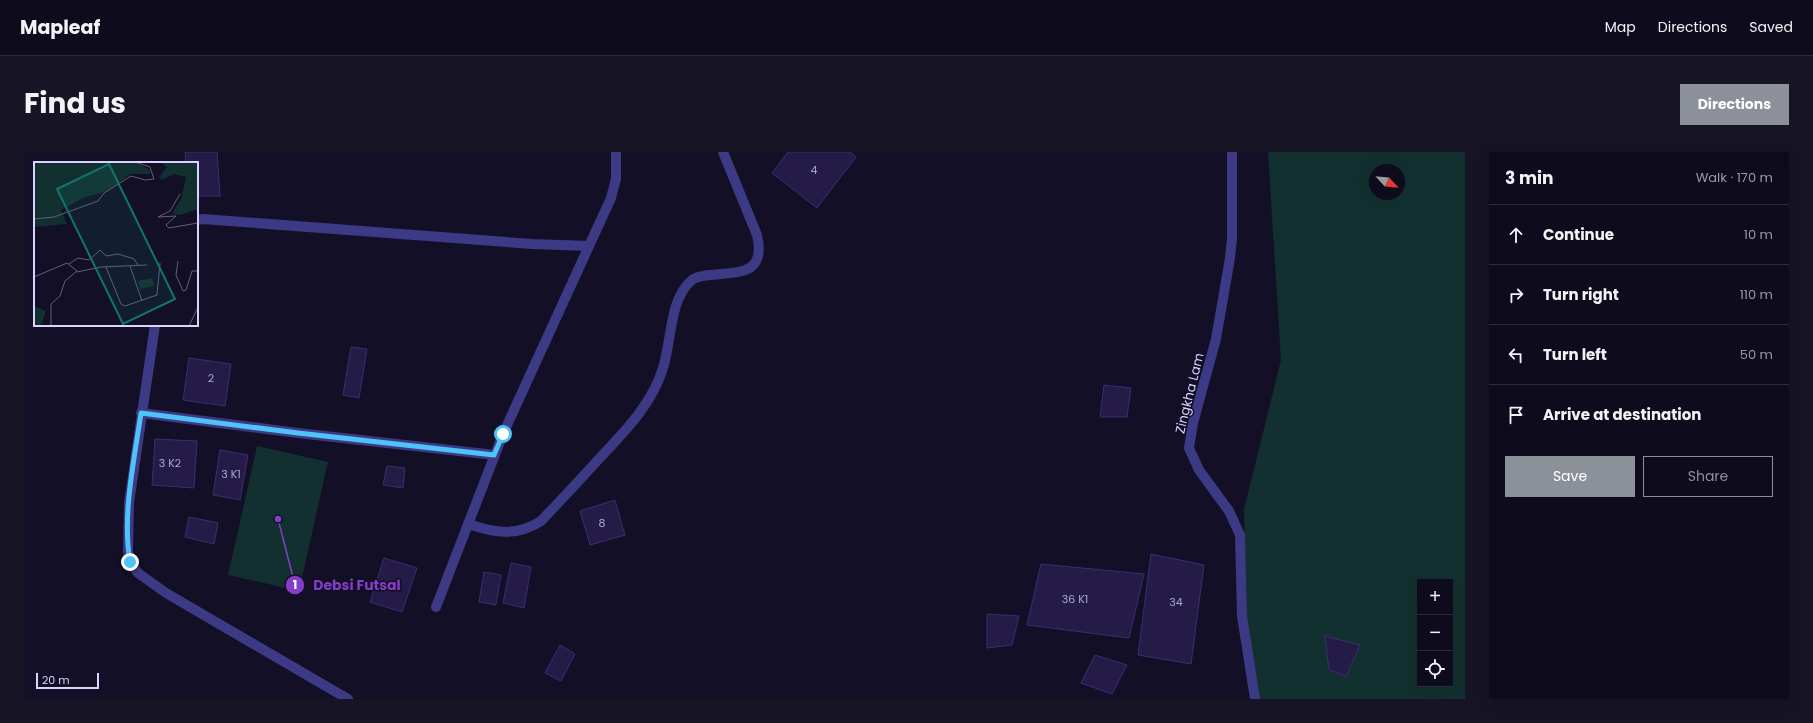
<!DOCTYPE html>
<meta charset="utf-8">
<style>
:root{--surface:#0e0b1c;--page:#171425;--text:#f1f3f6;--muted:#9b9ba3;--line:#2e2b3b;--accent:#8c9099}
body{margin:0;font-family:Poppins,sans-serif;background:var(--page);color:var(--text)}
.controls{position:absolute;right:12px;bottom:12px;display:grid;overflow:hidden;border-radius:0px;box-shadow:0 4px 16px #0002}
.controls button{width:36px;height:36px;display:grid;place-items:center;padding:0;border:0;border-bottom:1px solid var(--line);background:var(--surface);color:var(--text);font:20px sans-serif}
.compass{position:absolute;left:1345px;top:12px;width:36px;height:36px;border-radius:50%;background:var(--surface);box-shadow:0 4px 16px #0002;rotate:116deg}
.scale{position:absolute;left:12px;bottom:10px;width:63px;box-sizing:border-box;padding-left:4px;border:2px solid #d9d4ff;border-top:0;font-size:11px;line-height:14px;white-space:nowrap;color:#d9d4ff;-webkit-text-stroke:3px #130f26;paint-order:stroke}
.stop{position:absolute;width:12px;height:12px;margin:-9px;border:3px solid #4fc3f7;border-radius:50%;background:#fff}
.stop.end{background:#4fc3f7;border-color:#fff;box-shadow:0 1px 4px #0008}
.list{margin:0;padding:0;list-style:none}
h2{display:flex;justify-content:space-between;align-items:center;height:52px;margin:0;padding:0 16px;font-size:17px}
h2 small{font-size:13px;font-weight:400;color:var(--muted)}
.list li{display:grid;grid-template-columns:26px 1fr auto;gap:12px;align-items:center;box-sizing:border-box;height:60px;padding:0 16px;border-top:1px solid var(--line)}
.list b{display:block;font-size:15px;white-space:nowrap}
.list em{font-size:13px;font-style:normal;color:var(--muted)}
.actions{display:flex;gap:8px;padding:12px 16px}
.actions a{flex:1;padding:9px 0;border:1px solid var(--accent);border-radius:0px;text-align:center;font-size:14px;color:var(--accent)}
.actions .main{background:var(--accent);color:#fff}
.icon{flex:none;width:22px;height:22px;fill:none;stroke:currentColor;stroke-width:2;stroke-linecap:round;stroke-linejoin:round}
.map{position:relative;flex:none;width:1441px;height:547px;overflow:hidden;border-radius:0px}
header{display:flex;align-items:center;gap:24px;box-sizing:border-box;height:56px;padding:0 20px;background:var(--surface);border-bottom:1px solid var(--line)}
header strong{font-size:19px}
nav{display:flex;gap:22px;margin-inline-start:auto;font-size:14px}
.intro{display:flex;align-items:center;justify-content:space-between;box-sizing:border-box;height:96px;padding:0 24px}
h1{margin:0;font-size:28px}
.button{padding:10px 18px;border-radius:0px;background:var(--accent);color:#fff;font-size:14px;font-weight:700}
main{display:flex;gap:24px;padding:0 24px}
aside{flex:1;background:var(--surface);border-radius:0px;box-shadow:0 4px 16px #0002}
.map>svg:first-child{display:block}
.green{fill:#12302f;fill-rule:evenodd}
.building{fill:#241b47;stroke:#3b2d73}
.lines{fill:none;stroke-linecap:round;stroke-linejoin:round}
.minor{stroke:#3d3a85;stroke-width:10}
.route{stroke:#4fc3f7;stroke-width:5}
.labels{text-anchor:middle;stroke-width:3;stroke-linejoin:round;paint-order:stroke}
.number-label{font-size:11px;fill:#aca6d1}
.street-label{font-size:13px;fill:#d9d4ff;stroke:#130f26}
.inset-road{fill:none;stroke:#625e7d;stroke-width:1}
.view{fill:#0f766e;fill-opacity:0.15;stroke:#0f766e;stroke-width:2}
.inset-edge{fill:none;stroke:#d9d4ff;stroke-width:2}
.leader{fill:none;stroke:#843dc5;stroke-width:1.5}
.callout-dot{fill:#843dc5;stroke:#130f26;stroke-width:1.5}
.mark-label{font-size:12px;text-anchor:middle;font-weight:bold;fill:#fff}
.callout-label{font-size:14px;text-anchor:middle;font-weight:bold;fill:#843dc5;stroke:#130f26;stroke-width:3;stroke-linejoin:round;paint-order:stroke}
</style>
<header>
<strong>Mapleaf</strong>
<nav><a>Map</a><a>Directions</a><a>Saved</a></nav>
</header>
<div class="intro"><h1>Find us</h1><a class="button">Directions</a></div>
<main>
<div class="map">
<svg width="1441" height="547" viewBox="0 0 1441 547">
<rect width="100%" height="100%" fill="#130f26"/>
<g class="green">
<path d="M1244,0h197v547h-210l-7,-43 -4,-147 37,-149zM1351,18h24v24h-24zM1396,430h30v102h-30z"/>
<polygon points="233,294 304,310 275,439 204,423"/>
</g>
<g class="building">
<polygon points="161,0 193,0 196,44 173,44 173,11 162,11"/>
<polygon points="764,0 826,0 832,5 793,56 748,21"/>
<polygon points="327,195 343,197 335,246 319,243"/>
<polygon points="165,206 207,212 201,254 159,248"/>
<polygon points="1080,233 1107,236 1103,265 1076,265"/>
<polygon points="131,287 173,289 170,336 128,333"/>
<polygon points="196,298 224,303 216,348 189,343"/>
<polygon points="363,314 381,316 379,336 359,333"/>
<polygon points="591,348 601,383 566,393 556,359"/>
<polygon points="165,365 194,371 190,392 161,385"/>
<polygon points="1127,402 1180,413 1167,512 1114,503"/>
<polygon points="360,406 393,416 378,460 346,450"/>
<polygon points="487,411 507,415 500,456 479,451"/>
<polygon points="1017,412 1120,422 1105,486 1003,473"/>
<polygon points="460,420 477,423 472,453 455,450"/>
<polygon points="963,462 995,464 988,493 963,496"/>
<polygon points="1301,484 1336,493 1322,524 1305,518"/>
<polygon points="536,493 551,502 537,529 521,521"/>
<polygon points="1071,503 1103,513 1088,542 1057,531"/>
</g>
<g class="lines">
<g class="minor">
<polyline points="1208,0 1208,87 1206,106 1192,187 1169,271 1165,296 1175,318 1205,359 1216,383 1218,464 1231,547"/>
<polyline points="173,68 179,67 508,92 565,94"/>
<polyline points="131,173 105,351 104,399 106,410 114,421 142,441 324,547"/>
<polyline points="117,261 274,281 471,303"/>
<path d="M444,372c27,9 48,13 73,-3 19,-20 38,-40 56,-60 26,-28 55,-56 66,-93 9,-28 6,-69 29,-88 5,-4 11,-4 17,-5 31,-3 57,0 48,-40l-34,-83"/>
<polyline points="412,455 479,282 587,46 592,27 592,0"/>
</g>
</g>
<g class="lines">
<path class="route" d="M106,410c-8,-48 4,-100 11,-149l157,20 196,22 9,-21"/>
</g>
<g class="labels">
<g class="number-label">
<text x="790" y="22">4</text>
<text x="187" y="230">2</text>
<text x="146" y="315">3 K2</text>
<text x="207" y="326">3 K1</text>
<text x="578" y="375">8</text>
<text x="1051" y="451">36 K1</text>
<text x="1152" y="454">34</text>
</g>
<g class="street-label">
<text transform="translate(1165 241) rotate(-76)" y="5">Zingkha Lam</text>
</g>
</g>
<g transform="translate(10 10)">
<rect width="164" height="164" fill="#130f26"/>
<path d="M0,0h101l14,7 2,5h-21l-15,12 -14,7 -16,4 -24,13 6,14 -33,3zM127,0h37v47l-18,6 -8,-1 9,-15 5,-22 -12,-3 -12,6 -3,-3 8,-10zM118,116l2,8 -14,3 -2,-8zM0,144l12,5 -5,15h-7z" fill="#12302f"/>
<path class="inset-road" d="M146,32l-10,17 -12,6 18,-1 -10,9 3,3 29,-5M0,57l20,-2 44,-16 6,-8 27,-17 14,4 9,-1 -4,-12 -15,-5M144,99l-2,14 7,16 3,-1 6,-19h6M35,102l9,-6 11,2 11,-10 6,6 12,-2 16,5 4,6M96,104l12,35M72,105l15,37 4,2 32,-11 3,-32M43,110l24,-5 46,-2M0,115l33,-14 10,8 -12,10 -5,15 -9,8v22M155,164l9,-19"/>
<path class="view" d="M75,2l66,135 -52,25 -66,-135z"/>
<rect width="164" height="164" class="inset-edge"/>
</g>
<path class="leader" d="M254 367L271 433"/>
<g class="callout-dot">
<circle cx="254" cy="367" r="4"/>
<circle cx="271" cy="433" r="10"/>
</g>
<g class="mark-label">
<text x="271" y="437">1</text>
</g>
<g class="callout-label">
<text x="333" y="438">Debsi Futsal</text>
</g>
</svg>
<div class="controls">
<button>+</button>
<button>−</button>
<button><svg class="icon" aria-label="locate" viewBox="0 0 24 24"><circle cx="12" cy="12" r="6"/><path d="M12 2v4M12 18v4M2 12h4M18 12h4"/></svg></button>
</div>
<svg class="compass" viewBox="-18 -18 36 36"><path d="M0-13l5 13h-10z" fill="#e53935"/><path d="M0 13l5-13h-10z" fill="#9b9ba3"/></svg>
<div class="scale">20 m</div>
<div class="stop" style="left:479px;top:282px"></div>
<div class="stop end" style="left:106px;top:410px"></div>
</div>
<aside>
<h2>3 min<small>Walk · 170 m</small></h2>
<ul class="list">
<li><svg class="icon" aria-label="ahead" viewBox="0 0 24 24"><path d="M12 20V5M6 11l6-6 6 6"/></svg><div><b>Continue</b></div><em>10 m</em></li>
<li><svg class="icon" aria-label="right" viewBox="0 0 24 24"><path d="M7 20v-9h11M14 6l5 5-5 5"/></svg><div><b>Turn right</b></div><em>110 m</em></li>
<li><svg class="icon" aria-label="left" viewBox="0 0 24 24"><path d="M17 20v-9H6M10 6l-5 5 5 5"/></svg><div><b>Turn left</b></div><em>50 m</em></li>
<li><svg class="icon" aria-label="arrive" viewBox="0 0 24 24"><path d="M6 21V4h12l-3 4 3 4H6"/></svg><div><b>Arrive at destination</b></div></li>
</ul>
<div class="actions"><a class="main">Save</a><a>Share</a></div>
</aside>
</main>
